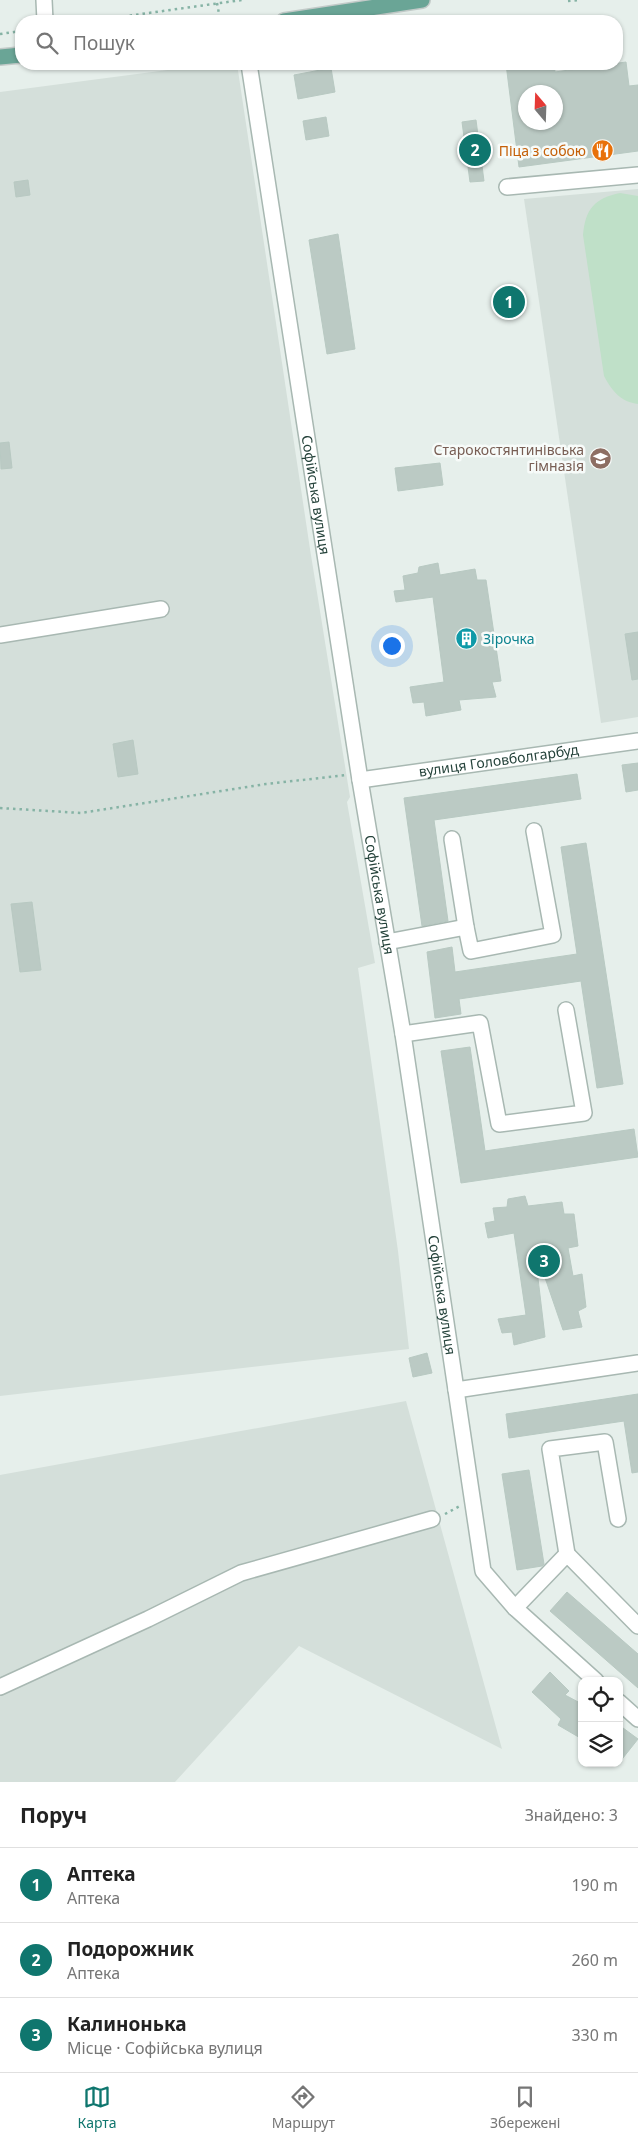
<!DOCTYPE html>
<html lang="uk">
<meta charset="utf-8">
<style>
:root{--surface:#fff;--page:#f6f6f6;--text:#222;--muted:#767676;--line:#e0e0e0;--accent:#0f766e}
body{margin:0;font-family:"Noto Sans",sans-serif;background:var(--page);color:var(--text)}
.controls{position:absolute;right:15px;bottom:15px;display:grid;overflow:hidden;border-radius:10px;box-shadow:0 1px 4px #0004}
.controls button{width:45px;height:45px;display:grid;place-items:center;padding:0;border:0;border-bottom:1px solid var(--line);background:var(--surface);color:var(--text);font:25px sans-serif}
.compass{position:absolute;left:518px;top:85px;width:45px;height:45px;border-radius:50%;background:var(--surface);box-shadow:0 1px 4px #0004;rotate:341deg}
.you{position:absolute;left:391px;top:645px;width:18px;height:18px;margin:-12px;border:4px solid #fff;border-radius:50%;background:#1a73e8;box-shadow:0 0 0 8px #1a73e833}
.badge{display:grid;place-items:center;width:32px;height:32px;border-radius:50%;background:var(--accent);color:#fff;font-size:16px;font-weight:700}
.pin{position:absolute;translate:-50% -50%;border:2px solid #fff;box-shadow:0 1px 5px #0006}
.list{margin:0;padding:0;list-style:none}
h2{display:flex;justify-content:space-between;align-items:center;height:65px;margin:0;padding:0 20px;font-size:21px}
h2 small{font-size:16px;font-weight:400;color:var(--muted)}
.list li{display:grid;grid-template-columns:32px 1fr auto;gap:15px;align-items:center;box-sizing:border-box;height:75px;padding:0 20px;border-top:1px solid var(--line)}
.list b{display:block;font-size:19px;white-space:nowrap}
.list p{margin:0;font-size:16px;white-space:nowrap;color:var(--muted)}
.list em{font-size:16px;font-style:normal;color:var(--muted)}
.icon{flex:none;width:28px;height:28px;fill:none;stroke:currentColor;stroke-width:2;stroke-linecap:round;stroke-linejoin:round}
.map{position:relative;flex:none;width:638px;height:1782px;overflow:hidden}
.search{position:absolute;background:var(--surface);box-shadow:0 1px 4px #0004;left:15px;right:15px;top:15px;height:55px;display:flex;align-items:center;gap:12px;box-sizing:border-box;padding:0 18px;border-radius:20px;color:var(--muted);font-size:19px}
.sheet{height:290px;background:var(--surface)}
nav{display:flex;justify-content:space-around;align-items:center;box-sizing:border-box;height:70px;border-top:1px solid var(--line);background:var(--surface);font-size:14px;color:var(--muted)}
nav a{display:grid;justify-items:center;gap:2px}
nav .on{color:var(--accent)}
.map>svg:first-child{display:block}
.built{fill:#d4dfda}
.green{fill:#bfe0c8}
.building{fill:#bbcac4;stroke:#b8c9c2;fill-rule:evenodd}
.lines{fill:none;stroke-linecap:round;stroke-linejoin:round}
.minor-casing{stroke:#a8b8b2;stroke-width:18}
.major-casing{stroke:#c2cac8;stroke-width:18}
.path{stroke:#86b3a5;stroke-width:2.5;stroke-dasharray:2.5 4;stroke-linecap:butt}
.minor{stroke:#fff;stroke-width:15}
.major{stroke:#6aa596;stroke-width:15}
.labels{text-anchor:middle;stroke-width:5;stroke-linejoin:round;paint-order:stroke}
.food-label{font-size:14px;fill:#c56008;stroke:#f7fbf9;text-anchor:end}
.education-label{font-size:14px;fill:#785e54;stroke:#f7fbf9;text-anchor:end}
.street-label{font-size:14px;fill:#24423a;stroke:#f7fbf9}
.culture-label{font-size:14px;fill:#0d838f;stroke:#f7fbf9;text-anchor:start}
</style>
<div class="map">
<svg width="638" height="1782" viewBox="0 0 638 1782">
<rect width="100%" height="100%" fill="#e6efeb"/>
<g class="built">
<polygon points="213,64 237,64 310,549 350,797 347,802 375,963 358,968 398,1251 409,1349 0,1396 0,92"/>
<polygon points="638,189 638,717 601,723 524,199"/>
<polygon points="406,1401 502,1749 299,1646 175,1782 0,1782 0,1475"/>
</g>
<path class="green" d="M620,193l18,3v208c-17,-2 -26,-13 -34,-28l-21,-141c2,-26 12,-37 37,-42z"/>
<g class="building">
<path d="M626,62l3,24 9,-1v66l-119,16 -13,-103h48l1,8zM526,92h30v30h-30z"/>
<polygon points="331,68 335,92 298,99 294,75"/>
<polygon points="326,117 329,136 306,140 303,121"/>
<polygon points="476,120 484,181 470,182 462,122"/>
<polygon points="28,180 30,195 16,197 14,182"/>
<polygon points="338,234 355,349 327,354 309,240"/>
<polygon points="9,442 12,468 1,469 0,443"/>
<polygon points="440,463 443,485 398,491 395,468"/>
<polygon points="438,563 440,575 475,569 477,580 486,580 501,681 492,682 496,697 459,700 461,710 426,716 424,702 413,703 410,687 444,682 433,597 396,602 394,591 405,590 403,576 418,573 419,567"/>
<polygon points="638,632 638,679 632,680 625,634"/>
<polygon points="133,740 138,774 118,777 113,744"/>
<polygon points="638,763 638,790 626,792 622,765"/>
<polygon points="577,774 581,799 434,820 448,921 422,926 404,798"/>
<polygon points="586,843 623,1084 597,1088 581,981 459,999 461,1014 435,1018 427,952 452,947 455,972 577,954 561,847"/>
<polygon points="32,902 41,970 20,972 11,904"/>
<polygon points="470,1047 485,1151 634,1129 638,1157 461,1183 441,1051"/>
<polygon points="525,1196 528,1206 562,1202 564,1214 574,1214 578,1246 568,1248 573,1276 582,1274 586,1307 578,1311 582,1327 563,1330 542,1269 537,1270 545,1337 514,1345 512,1332 502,1333 498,1319 526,1315 514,1233 488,1238 485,1223 495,1221 493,1208 507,1207 508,1199"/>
<polygon points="427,1353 432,1373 413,1377 409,1358"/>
<polygon points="638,1394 638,1472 632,1473 624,1421 509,1438 506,1414"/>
<polygon points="529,1470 544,1564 542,1566 517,1570 502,1474"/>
<polygon points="567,1592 638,1654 638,1688 550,1611"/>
<polygon points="550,1672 569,1691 565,1695 582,1704 582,1739 558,1725 561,1719 532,1692"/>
<polygon points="619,1725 638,1739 619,1763"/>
</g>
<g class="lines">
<defs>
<g id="minor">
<polyline points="44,0 45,21"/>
<path id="s1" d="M249,64l111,716 43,254 80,537 32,37 81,73"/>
<polyline points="507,187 638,175"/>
<polyline points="0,635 161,609"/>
<path id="s2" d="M360,780l278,-39"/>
<polyline points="452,839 466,927"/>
<polyline points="387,942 466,927 471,951 553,935 534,831"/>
<polyline points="403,1034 480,1023 499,1124 584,1113 566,1010"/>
<polyline points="456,1390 638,1363"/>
<polyline points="567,1554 550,1449 605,1442 618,1519"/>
<polyline points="515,1608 567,1554 638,1626"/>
<polyline points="0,1687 148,1619 241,1573 432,1519"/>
<polyline points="619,1702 638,1719"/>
</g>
<g id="major">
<polyline points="284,21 422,0"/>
<polyline points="0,57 21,55"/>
</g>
</defs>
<use href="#minor" class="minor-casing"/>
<use href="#major" class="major-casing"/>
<g class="path">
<polyline points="568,1 580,0"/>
<polyline points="217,3 220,19"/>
<polyline points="91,21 242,0"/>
<polyline points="0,34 21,31"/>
<polyline points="0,808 81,813 266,784 347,775"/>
<polyline points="445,1514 460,1506"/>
</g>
<use href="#minor" class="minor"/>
<use href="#major" class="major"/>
</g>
<defs>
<symbol id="restaurant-disc" viewBox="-11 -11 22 22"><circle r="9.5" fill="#e8710a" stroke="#f7fbf9"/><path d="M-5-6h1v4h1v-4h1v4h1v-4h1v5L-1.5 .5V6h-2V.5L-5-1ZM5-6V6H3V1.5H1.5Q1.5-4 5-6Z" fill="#fff"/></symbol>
<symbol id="school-disc" viewBox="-11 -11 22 22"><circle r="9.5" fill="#8d6e63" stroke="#f7fbf9"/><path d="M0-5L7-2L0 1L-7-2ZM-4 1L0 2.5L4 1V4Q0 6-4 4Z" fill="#fff"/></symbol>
<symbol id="building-disc" viewBox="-11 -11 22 22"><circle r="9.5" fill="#0f9aa8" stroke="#f7fbf9"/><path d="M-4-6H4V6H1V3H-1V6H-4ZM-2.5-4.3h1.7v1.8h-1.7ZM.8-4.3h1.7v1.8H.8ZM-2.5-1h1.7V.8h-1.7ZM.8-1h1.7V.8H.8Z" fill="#fff"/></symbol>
</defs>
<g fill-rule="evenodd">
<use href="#restaurant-disc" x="590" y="138" width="25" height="25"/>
<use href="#school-disc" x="588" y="446" width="25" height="25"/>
<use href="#building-disc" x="454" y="626" width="25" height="25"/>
</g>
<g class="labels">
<g class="food-label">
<text x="586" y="156">Піца з собою</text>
</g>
<g class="education-label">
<text x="584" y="455">Старокостянтинівська<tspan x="584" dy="16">гімназія</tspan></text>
</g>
<g class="street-label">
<text dy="5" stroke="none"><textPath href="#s1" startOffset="436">Софійська вулиця</textPath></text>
<text dy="5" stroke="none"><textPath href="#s2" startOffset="140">вулиця Головболгарбуд</textPath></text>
<text dy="5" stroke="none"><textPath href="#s1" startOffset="841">Софійська вулиця</textPath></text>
<text dy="5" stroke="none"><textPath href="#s1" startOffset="1246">Софійська вулиця</textPath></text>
</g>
<g class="culture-label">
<text x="483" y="644">Зірочка</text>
</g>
</g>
</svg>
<div class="controls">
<button><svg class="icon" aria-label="locate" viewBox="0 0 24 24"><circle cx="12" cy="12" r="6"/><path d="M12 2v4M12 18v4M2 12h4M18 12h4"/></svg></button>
<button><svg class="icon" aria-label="layers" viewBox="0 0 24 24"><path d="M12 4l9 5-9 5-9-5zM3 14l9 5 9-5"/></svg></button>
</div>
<svg class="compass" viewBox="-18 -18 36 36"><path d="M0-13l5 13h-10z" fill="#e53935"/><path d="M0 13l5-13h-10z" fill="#767676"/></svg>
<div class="you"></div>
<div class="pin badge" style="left:509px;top:302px">1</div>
<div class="pin badge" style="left:475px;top:150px">2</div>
<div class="pin badge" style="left:544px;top:1261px">3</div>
<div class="search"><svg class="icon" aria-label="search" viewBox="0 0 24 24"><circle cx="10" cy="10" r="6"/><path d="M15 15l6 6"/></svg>Пошук</div>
</div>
<section class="sheet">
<h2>Поруч<small>Знайдено: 3</small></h2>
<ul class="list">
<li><span class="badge">1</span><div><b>Аптека</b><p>Аптека</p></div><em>190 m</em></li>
<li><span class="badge">2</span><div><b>Подорожник</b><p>Аптека</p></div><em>260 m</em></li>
<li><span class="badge">3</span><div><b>Калинонька</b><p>Місце · Софійська вулиця</p></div><em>330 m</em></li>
</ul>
</section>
<nav>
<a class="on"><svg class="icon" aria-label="map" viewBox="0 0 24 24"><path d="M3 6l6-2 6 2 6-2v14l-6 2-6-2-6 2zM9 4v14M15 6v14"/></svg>Карта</a>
<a><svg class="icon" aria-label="directions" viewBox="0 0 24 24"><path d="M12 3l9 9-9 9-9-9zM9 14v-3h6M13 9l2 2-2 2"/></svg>Маршрут</a>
<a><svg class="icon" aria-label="saved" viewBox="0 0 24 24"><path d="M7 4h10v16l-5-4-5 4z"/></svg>Збережені</a>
</nav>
